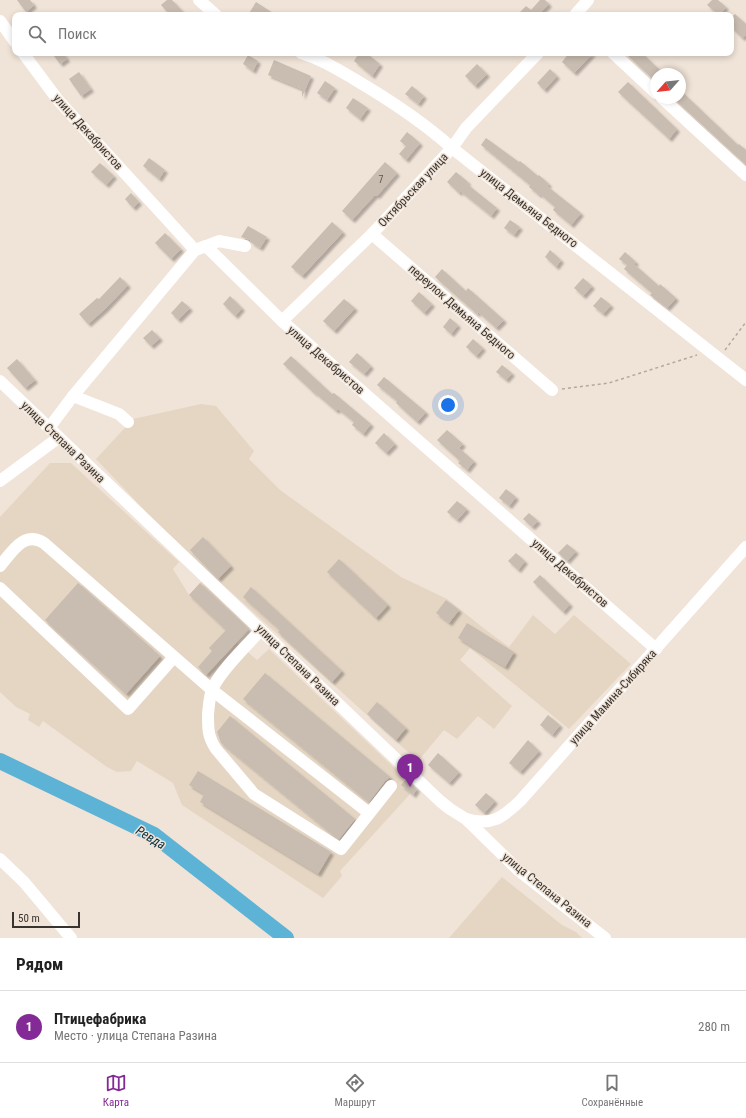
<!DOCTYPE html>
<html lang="ru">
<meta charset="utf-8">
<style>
:root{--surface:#fff;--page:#f6f6f6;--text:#222;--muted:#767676;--line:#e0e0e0;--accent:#842a96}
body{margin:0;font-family:"Roboto Condensed",sans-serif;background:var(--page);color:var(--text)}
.compass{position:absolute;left:650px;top:68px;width:36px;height:36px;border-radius:50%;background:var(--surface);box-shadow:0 2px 6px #0003;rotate:243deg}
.scale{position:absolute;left:12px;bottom:10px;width:68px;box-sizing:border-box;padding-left:4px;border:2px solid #39342f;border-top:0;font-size:11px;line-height:14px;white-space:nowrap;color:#39342f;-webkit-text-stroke:3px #f0e3d7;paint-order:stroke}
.you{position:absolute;left:448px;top:405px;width:14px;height:14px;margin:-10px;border:3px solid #fff;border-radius:50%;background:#1a73e8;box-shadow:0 0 0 6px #1a73e833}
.badge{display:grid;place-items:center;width:26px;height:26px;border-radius:50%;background:var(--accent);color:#fff;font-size:13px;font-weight:700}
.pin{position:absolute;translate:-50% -33px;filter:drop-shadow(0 1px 2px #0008)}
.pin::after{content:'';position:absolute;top:21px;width:14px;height:12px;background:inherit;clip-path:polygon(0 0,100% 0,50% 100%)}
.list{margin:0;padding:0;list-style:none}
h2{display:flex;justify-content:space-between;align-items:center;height:52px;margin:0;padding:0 16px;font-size:17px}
h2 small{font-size:13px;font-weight:400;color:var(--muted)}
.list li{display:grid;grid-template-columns:26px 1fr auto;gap:12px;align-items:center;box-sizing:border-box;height:72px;padding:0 16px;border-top:1px solid var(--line)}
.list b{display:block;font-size:15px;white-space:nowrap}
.list p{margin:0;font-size:13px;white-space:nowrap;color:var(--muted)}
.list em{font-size:13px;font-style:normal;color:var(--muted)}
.icon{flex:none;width:22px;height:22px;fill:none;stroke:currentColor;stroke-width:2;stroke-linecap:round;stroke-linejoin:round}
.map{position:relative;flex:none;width:746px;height:938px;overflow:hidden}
.search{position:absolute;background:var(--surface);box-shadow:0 2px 6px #0003;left:12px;right:12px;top:12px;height:44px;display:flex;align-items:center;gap:10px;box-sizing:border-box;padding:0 14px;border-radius:8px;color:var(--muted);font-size:15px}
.sheet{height:124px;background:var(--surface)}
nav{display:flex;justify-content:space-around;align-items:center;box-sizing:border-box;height:56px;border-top:1px solid var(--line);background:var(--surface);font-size:11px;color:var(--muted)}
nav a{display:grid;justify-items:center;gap:2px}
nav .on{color:var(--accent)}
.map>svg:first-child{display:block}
.industrial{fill:#e5d6c4}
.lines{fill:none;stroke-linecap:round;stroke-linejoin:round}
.river{stroke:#5cb3d6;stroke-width:16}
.building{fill:#c9bcb0;filter:url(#shadow)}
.path{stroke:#b3a89f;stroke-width:1.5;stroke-dasharray:3 3;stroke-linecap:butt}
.minor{stroke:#fff;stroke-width:12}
.labels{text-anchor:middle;stroke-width:3;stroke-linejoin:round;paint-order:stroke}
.number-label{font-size:10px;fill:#5d564f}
.street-label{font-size:12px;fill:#39342f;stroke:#f0e3d7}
.water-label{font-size:13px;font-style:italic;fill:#083241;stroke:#f0e3d7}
</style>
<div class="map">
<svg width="746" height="938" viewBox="0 0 746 938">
<defs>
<filter id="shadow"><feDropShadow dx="3" dy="3" stdDeviation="1" flood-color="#0004"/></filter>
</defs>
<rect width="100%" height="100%" fill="#f0e3d7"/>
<g class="industrial">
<polygon points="201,404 216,406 254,451 249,459 280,490 401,577 447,599 486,630 509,647 533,615 555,634 574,615 631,664 569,729 470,648 460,660 512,706 494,729 478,716 457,739 444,730 418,761 171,538 96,459 133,419"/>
<polygon points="50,463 71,463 179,562 173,569 189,595 202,581 251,627 237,643 257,660 269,649 406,779 401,785 411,793 340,871 342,876 323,898 182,805 173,783 137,761 131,771 117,772 107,767 43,721 39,727 28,720 30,714 16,707 0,692 0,517"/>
<polygon points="502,877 562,925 576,932 582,938 449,938"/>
</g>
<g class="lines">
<polyline class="river" points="0,761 154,835 286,938"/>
</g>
<g class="building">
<polygon points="17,0 30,0 34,5 26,12"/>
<polygon points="167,0 172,0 186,15 170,15 161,5"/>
<polygon points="540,0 545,0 549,4 538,15 517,15 526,6 531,10"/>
<polygon points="712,0 718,0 726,7 719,15 707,5"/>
<polygon points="256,2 276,15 248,15"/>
<polygon points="735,14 746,24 746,35 742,38 731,27 731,18"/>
<polygon points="52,53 63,53 67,59 60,64"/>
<polygon points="359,53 366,53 380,64 372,76 354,61"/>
<polygon points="569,53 593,53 574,73 562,62"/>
<polygon points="625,53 642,53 664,74 656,74 656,82"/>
<polygon points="248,55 258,61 253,71 243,64"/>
<polygon points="274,60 311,76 302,97 302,89 268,75"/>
<polygon points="477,64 487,74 475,86 465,76"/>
<polygon points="550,69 557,76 544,90 537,83"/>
<polygon points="79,72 91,89 81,96 69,79"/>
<polygon points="325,81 335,88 327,100 317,93"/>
<polygon points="628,82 677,129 669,139 618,92"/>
<polygon points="412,86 424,96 418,104 405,94"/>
<polygon points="680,90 738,145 739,144 746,150 746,165 673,98 680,98"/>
<polygon points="353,98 368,108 360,119 346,108"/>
<polygon points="407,132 420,143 406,160 399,154 406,146 400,141"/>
<polygon points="486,138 519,162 520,161 538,176 539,175 549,184 547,186 581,213 571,225 553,210 555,207 540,194 539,195 529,187 530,185 481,145"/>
<polygon points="149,158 165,170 159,179 143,166"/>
<polygon points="385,162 397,173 377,196 375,195 352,220 342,211"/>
<polygon points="100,163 114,176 106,185 91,172"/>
<polygon points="456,172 468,182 467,184 497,208 491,216 460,191 459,193 447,182"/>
<polygon points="131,193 139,202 133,208 125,199"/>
<polygon points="510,220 520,227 514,235 504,228"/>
<polygon points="332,222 343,232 302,276 291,267"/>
<polygon points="248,226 267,237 260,248 252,243 250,240 241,237"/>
<polygon points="165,233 181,249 171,259 155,243"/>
<polygon points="550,250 561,260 556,267 545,257"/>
<polygon points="625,252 636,262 634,264 659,286 660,284 676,298 667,308 650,295 652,293 624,269 627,265 619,259"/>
<polygon points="442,269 466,291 468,288 504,320 496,328 478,312 477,314 435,277"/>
<polygon points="120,277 128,285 105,309 88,324 79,314 97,298 99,299"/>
<polygon points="583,278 592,286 583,296 574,288"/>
<polygon points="419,292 432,304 424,313 411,301"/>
<polygon points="230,296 242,308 235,316 223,304"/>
<polygon points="601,297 611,305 603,314 593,306"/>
<polygon points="344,299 355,308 334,331 323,321"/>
<polygon points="182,301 190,308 178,320 171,313"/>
<polygon points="450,318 458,325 451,334 443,327"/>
<polygon points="152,330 160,338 151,346 143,338"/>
<polygon points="473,339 483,348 476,356 466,347"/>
<polygon points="357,353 371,366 364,374 349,362"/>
<polygon points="291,356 332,394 334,393 371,424 363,434 352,425 354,422 338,409 336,411 315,393 315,394 283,364"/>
<polygon points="17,359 35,380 25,388 7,368"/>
<polygon points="502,365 512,373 506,380 496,372"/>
<polygon points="384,377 426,412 417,422 396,403 397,401 377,385"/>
<polygon points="447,430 463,444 459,448 474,461 467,470 458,463 460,461 437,440"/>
<polygon points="384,433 395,444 386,453 375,443"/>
<polygon points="506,489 516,497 509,506 499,498"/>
<polygon points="457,501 467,509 457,520 447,512"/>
<polygon points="529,513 538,521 532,527 523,519"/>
<polygon points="203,537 231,566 218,579 190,550"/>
<polygon points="567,544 576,551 567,561 558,553"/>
<polygon points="516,553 525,561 518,570 508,561"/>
<polygon points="339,559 388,605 376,618 327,572"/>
<polygon points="540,575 570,604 563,612 533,582"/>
<polygon points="78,583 160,656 126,694 45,620"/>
<polygon points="200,583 249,629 206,675 198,667 212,651 209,648 226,630 189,595"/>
<polygon points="251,587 342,671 332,682 278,632 280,630 243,597"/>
<polygon points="446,600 459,610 449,623 436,613"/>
<polygon points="467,623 514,652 505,667 458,638"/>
<polygon points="265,673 390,777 385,781 369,802 243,699"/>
<polygon points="377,702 406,728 396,740 367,714"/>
<polygon points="548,715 560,725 552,735 540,725"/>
<polygon points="230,716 355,819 339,839 332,834 221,743 217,732"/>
<polygon points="528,740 539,751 520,772 509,763"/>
<polygon points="438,753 459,772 449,783 428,765"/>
<polygon points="198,771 331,852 318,874 200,802 204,794 189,785"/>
<polygon points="406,779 417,789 413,795 401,785"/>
<polygon points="486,793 495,801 484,813 475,805"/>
</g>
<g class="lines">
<g class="path">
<polyline points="725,350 746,322"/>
<polyline points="562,389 609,383 697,355"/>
</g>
<g class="minor">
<polyline points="199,0 216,15"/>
<polyline points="575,15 588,0"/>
<polyline points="0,21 15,42"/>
<polyline points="23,53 58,100 195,250"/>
<path d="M301,53c20,6 36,16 53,26 34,20 68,42 98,69l294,232"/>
<polyline points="613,53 656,93"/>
<polyline points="662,98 746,175"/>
<polyline points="372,234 552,390"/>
<polyline points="206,246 219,241 245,246"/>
<polyline points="195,250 206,246 282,321 656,649"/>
<polyline points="282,321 372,234 452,148 466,128 538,53"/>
<polyline points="0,381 440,801 450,809 466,819 518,870 605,938"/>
<polyline points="73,396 119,414 128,422"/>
<polyline points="49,428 73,396 195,250"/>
<polyline points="0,481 58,438"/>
<path d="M0,566c12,-14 24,-36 44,-23l168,147 157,123"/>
<polyline points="0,588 128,709 174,657"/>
<path d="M261,630c-13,14 -43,43 -49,60 -3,8 -3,16 -4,24 0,16 0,23 8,35l38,45 87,55 50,-63"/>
<path d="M466,819c26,7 36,-1 54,-18l226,-254"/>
<polyline points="0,859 24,882 71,938"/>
</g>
</g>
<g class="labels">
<g class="number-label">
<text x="381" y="183">7</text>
</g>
<g class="street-label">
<text transform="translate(88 132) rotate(48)" y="4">улица Декабристов</text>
<text transform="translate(413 190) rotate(-47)" y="4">Октябрьская улица</text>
<text transform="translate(529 208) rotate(38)" y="4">улица Демьяна Бедного</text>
<text transform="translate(462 312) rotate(41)" y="4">переулок Демьяна Бедного</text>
<text transform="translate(326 360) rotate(41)" y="4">улица Декабристов</text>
<text transform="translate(63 442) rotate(44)" y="4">улица Степана Разина</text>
<text transform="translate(570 573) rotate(41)" y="4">улица Декабристов</text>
<text transform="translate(298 665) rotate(44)" y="4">улица Степана Разина</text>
<text transform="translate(613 697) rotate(-48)" y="4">улица Мамина-Сибиряка</text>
<text transform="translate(547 890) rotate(39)" y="4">улица Степана Разина</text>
</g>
<g class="water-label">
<text transform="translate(151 837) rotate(31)" y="5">Ревда</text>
</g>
</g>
</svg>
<svg class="compass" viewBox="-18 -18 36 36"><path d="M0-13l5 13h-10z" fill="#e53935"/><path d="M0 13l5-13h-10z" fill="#767676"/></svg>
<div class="scale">50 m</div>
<div class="you"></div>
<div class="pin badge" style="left:410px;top:787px">1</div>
<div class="search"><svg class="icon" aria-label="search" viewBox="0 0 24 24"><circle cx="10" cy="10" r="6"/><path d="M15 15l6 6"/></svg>Поиск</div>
</div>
<section class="sheet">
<h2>Рядом<small></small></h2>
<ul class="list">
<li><span class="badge">1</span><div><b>Птицефабрика</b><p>Место · улица Степана Разина</p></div><em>280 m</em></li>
</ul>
</section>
<nav>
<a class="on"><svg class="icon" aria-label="map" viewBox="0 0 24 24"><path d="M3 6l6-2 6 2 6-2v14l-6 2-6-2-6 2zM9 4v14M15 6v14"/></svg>Карта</a>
<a><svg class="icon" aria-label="directions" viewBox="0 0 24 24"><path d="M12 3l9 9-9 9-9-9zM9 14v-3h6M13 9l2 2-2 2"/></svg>Маршрут</a>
<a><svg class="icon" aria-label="saved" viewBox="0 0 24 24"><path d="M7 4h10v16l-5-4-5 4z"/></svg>Сохранённые</a>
</nav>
